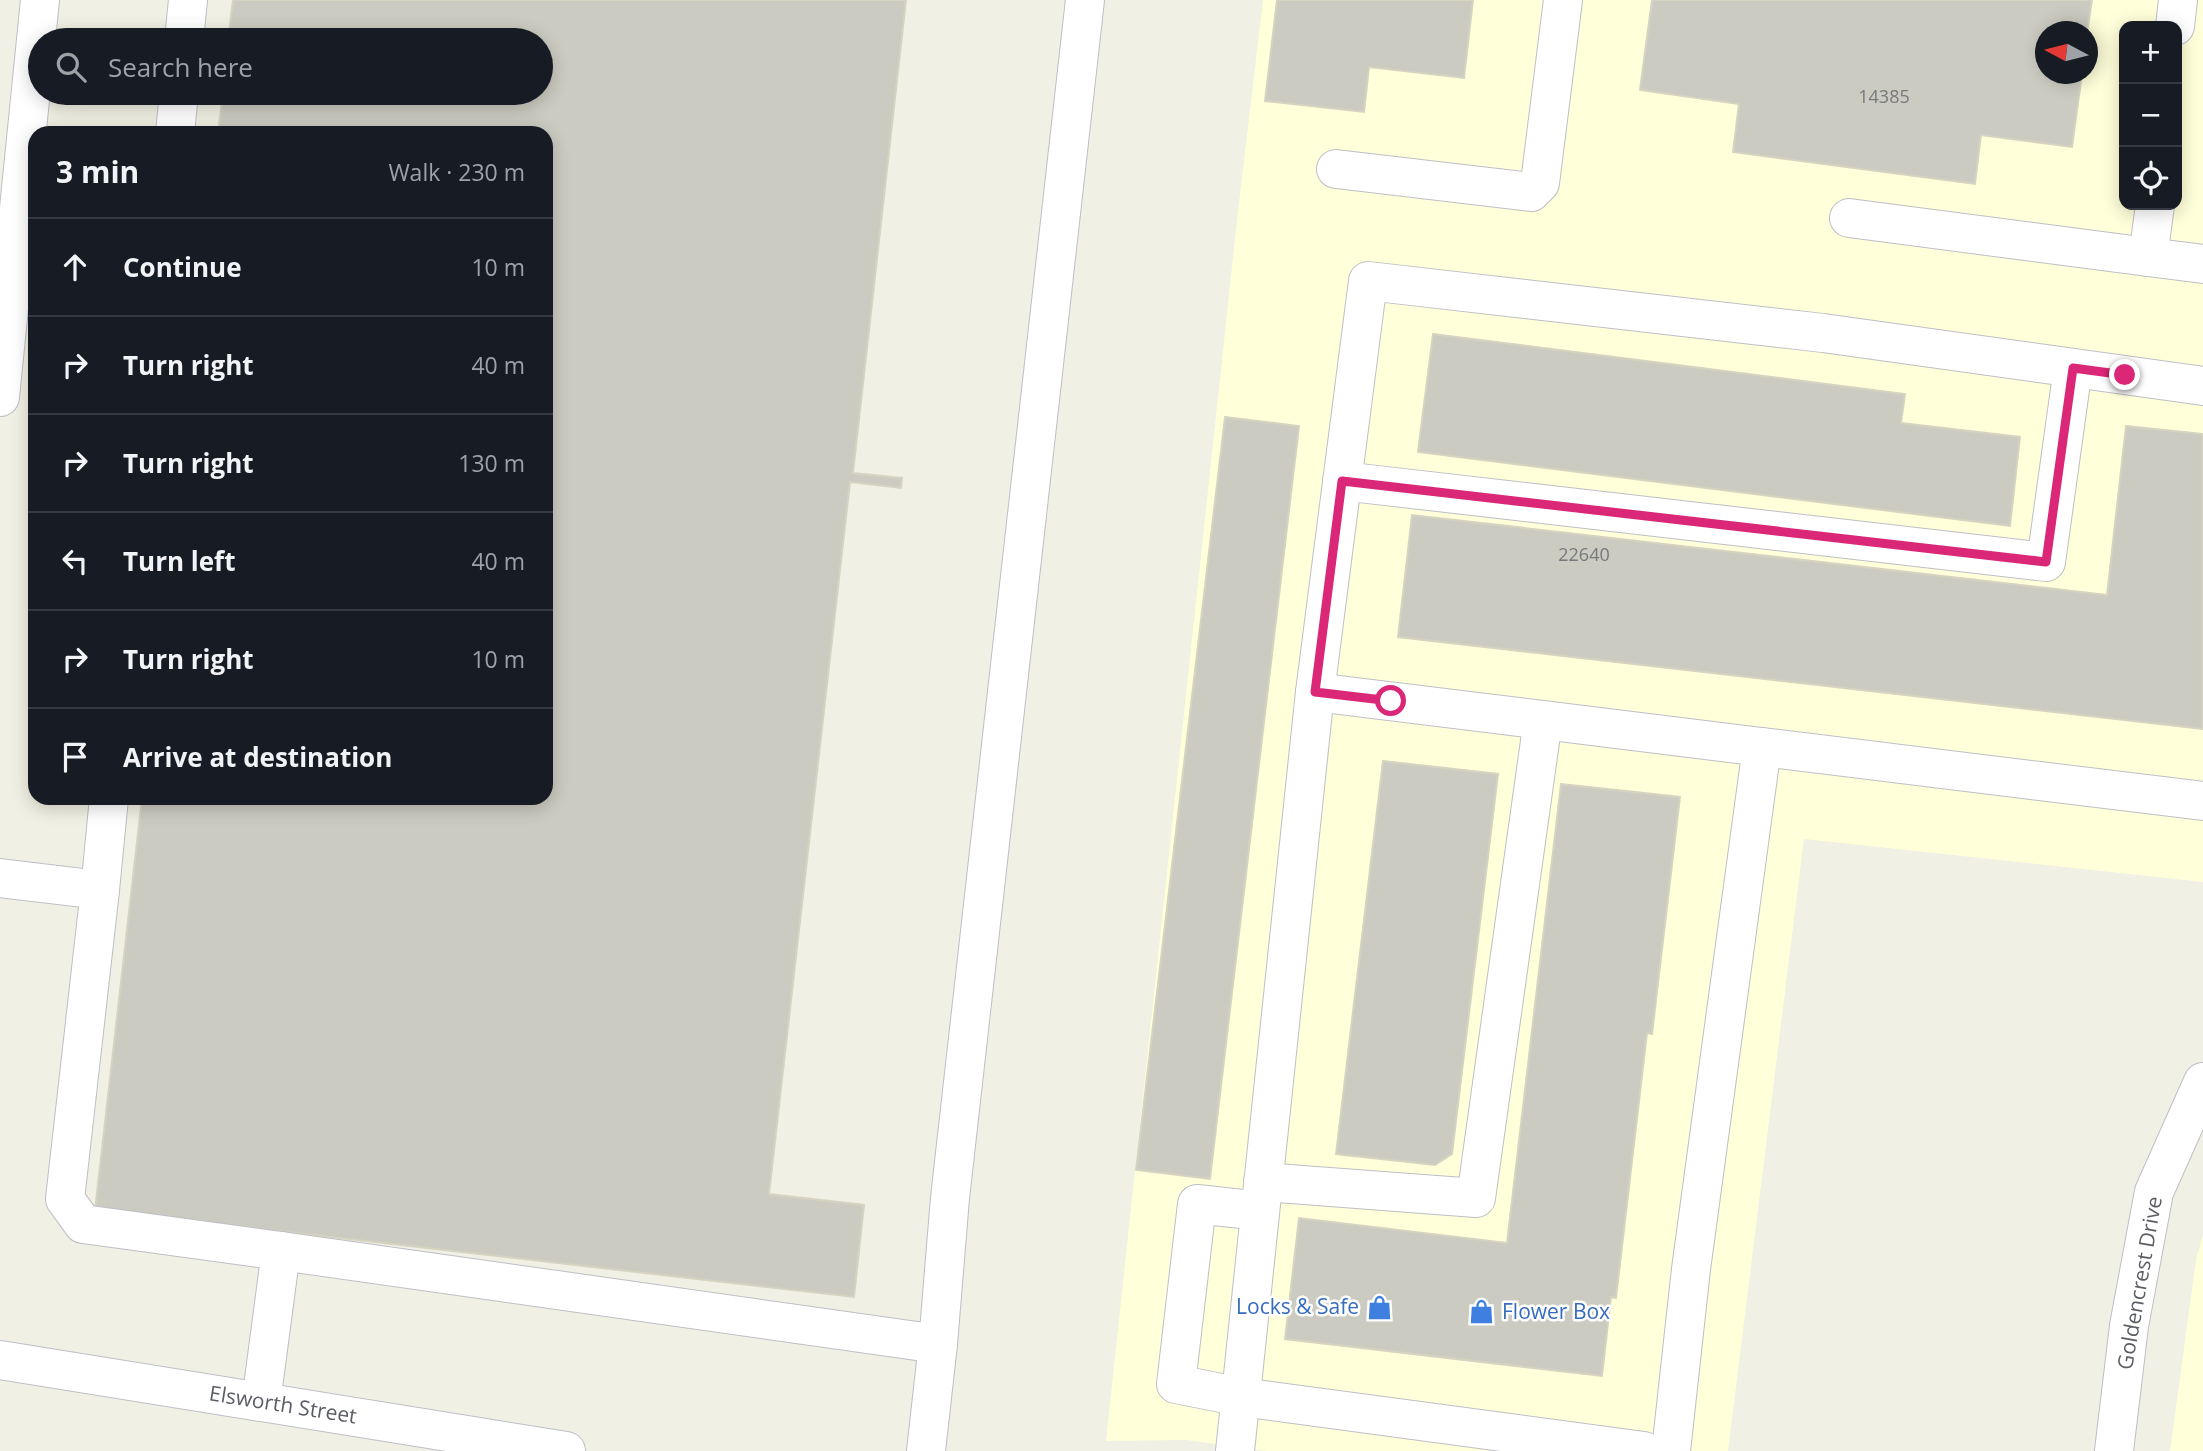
<!DOCTYPE html>
<meta charset="utf-8">
<style>
:root{--surface:#171b24;--page:#242831;--text:#f1f3f6;--muted:#9ea1a6;--line:#363941}
body{margin:0;font-family:"Open Sans",sans-serif;background:var(--page);color:var(--text)}
.controls{position:absolute;right:21px;top:21px;display:grid;overflow:hidden;border-radius:14px;box-shadow:0 4px 18px #0003}
.controls button{width:63px;height:63px;display:grid;place-items:center;padding:0;border:0;border-bottom:2px solid var(--line);background:var(--surface);color:var(--text);font:35px sans-serif}
.compass{position:absolute;left:2035px;top:21px;width:63px;height:63px;border-radius:50%;background:var(--surface);box-shadow:0 4px 18px #0003;rotate:277deg}
.stop{position:absolute;width:21px;height:21px;margin:-16px;border:5px solid #db2777;border-radius:50%;background:#fff}
.stop.end{background:#db2777;border-color:#fff;box-shadow:0 2px 7px #0008}
.list{margin:0;padding:0;list-style:none}
h2{display:flex;justify-content:space-between;align-items:center;height:91px;margin:0;padding:0 28px;font-size:30px}
h2 small{font-size:23px;font-weight:400;color:var(--muted)}
.list li{display:grid;grid-template-columns:46px 1fr auto;gap:21px;align-items:center;box-sizing:border-box;height:98px;padding:0 28px;border-top:2px solid var(--line)}
.list b{display:block;font-size:26px;white-space:nowrap}
.list em{font-size:23px;font-style:normal;color:var(--muted)}
.icon{flex:none;width:38px;height:38px;fill:none;stroke:currentColor;stroke-width:2;stroke-linecap:round;stroke-linejoin:round}
.map{position:relative;flex:none;width:2203px;height:1451px;overflow:hidden}
.search{position:absolute;background:var(--surface);box-shadow:0 4px 18px #0003;left:28px;top:28px;width:525px;height:77px;display:flex;align-items:center;gap:18px;box-sizing:border-box;padding:0 24px;border-radius:38px;color:var(--muted);font-size:26px}
.panel{position:absolute;background:var(--surface);box-shadow:0 4px 18px #0003;left:28px;top:126px;width:525px;height:679px;border-radius:21px}
.map>svg:first-child{display:block}
.commercial{fill:#ffffda;fill-rule:evenodd}
.building{fill:#cbcbc1;stroke:#d6d4c1;stroke-width:2}
.lines{fill:none;stroke-linecap:round;stroke-linejoin:round}
.minor-casing{stroke:#bebfc6;stroke-width:40}
.minor{stroke:#fff;stroke-width:38}
.route{stroke:#db2777;stroke-width:9}
.labels{text-anchor:middle;stroke-width:5;stroke-linejoin:round;paint-order:stroke}
.number-label{font-size:18px;fill:#78797d}
.street-label{font-size:21px;fill:#5c5e66;stroke:#fff}
.shop-label{font-size:21px;fill:#366cbe;stroke:#fff;text-anchor:end}
</style>
<div class="map">
<svg width="2203" height="1451" viewBox="0 0 2203 1451">
<rect width="100%" height="100%" fill="#f0f0e4"/>
<g class="commercial">
<path d="M1263,0h940v882l-399,-43 -76,612h-462l-80,-11 -80,1 131,-1221zM2124,26h53v179h-53zM2046,32h42v42h-42z"/>
<polygon points="2203,1235 2203,1451 2170,1451 2196,1260"/>
</g>
<g class="building">
<polygon points="233,0 906,0 853,473 902,478 901,488 850,482 769,1194 864,1205 854,1297 95,1210 142,798 546,798 546,133 218,133 223,93 541,93 541,40 228,40"/>
<polygon points="1277,0 1473,0 1464,78 1369,67 1364,112 1265,101"/>
<polygon points="1652,0 2092,0 2087,32 2046,32 2046,74 2082,74 2072,147 1981,135 1975,184 1733,152 1739,104 1640,90"/>
<polygon points="1433,334 1905,394 1901,423 2020,437 2010,526 1418,452"/>
<polygon points="1225,417 1299,426 1210,1179 1136,1170"/>
<polygon points="2126,426 2203,434 2203,729 1398,637 1412,515 2107,595"/>
<polygon points="1383,761 1498,774 1452,1154 1435,1165 1336,1154"/>
<polygon points="1561,784 1680,797 1652,1034 1647,1033 1616,1298 1611,1297 1602,1376 1285,1339 1299,1218 1507,1243"/>
</g>
<g class="lines">
<defs>
<g id="minor">
<polyline points="2175,26 2178,0"/>
<polyline points="184,40 188,0"/>
<polyline points="175,133 179,93"/>
<polyline points="1336,169 1531,192 1540,183 1563,0"/>
<polyline points="2155,205 2148,257 2203,264"/>
<polyline points="1849,218 2148,257"/>
<polyline points="0,397 40,0"/>
<polyline points="1342,481 2046,562 2073,368"/>
<polyline points="1315,692 1368,281 1823,333 2203,386"/>
<polyline points="1762,747 2203,801"/>
<polyline points="0,878 100,890 65,1199 83,1224 281,1251"/>
<polyline points="100,890 109,798"/>
<polyline points="1263,1182 1476,1198 1543,720"/>
<polyline points="1260,1211 1197,1204 1176,1384 1241,1397 1644,1451"/>
<polyline points="938,1344 950,1198 1085,0"/>
<polyline points="0,1360 566,1451"/>
<polyline points="261,1402 281,1251 938,1344 926,1451"/>
<polyline points="1235,1451 1315,692 1762,747 1691,1269 1671,1451"/>
<polyline points="2114,1451 2129,1326 2154,1192 2203,1082"/>
</g>
</defs>
<use href="#minor" class="minor-casing"/>
<use href="#minor" class="minor"/>
</g>
<g class="lines">
<polyline class="route" points="1391,701 1315,692 1342,481 2046,562 2073,368 2125,375"/>
</g>
<defs>
<symbol id="shop-bare" viewBox="-9 -9 18 18"><path d="M-5-2.5h2.3a2.7 3.5 0 0 1 5.4 0H5L5.5 6h-11ZM-1.5-2.5h3a1.5 2.3 0 0 0-3 0Z" fill="#3f7fe0" stroke="#fff" stroke-width="2.5" paint-order="stroke"/></symbol>
</defs>
<g fill-rule="evenodd">
<use href="#shop-bare" x="1362" y="1290" width="35" height="35"/>
<use href="#shop-bare" x="1464" y="1294" width="35" height="35"/>
</g>
<g class="labels">
<g class="number-label">
<text x="1884" y="103">14385</text>
<text x="1584" y="561">22640</text>
</g>
<g class="street-label">
<text transform="translate(2140 1283) rotate(-80)" y="7">Goldencrest Drive</text>
<text transform="translate(283 1405) rotate(9)" y="7">Elsworth Street</text>
</g>
<g class="shop-label">
<text x="1359" y="1314">Locks &amp; Safe</text>
<text x="1502" y="1319" text-anchor="start">Flower Box</text>
</g>
</g>
</svg>
<div class="controls">
<button>+</button>
<button>−</button>
<button><svg class="icon" aria-label="locate" viewBox="0 0 24 24"><circle cx="12" cy="12" r="6"/><path d="M12 2v4M12 18v4M2 12h4M18 12h4"/></svg></button>
</div>
<svg class="compass" viewBox="-18 -18 36 36"><path d="M0-13l5 13h-10z" fill="#e53935"/><path d="M0 13l5-13h-10z" fill="#9ea1a6"/></svg>
<div class="stop" style="left:1391px;top:701px"></div>
<div class="stop end" style="left:2125px;top:375px"></div>
<div class="search"><svg class="icon" aria-label="search" viewBox="0 0 24 24"><circle cx="10" cy="10" r="6"/><path d="M15 15l6 6"/></svg>Search here</div>
<section class="panel">
<h2>3 min<small>Walk · 230 m</small></h2>
<ul class="list">
<li><svg class="icon" aria-label="ahead" viewBox="0 0 24 24"><path d="M12 20V5M6 11l6-6 6 6"/></svg><div><b>Continue</b></div><em>10 m</em></li>
<li><svg class="icon" aria-label="right" viewBox="0 0 24 24"><path d="M7 20v-9h11M14 6l5 5-5 5"/></svg><div><b>Turn right</b></div><em>40 m</em></li>
<li><svg class="icon" aria-label="right" viewBox="0 0 24 24"><path d="M7 20v-9h11M14 6l5 5-5 5"/></svg><div><b>Turn right</b></div><em>130 m</em></li>
<li><svg class="icon" aria-label="left" viewBox="0 0 24 24"><path d="M17 20v-9H6M10 6l-5 5 5 5"/></svg><div><b>Turn left</b></div><em>40 m</em></li>
<li><svg class="icon" aria-label="right" viewBox="0 0 24 24"><path d="M7 20v-9h11M14 6l5 5-5 5"/></svg><div><b>Turn right</b></div><em>10 m</em></li>
<li><svg class="icon" aria-label="arrive" viewBox="0 0 24 24"><path d="M6 21V4h12l-3 4 3 4H6"/></svg><div><b>Arrive at destination</b></div></li>
</ul>
</section>
</div>
